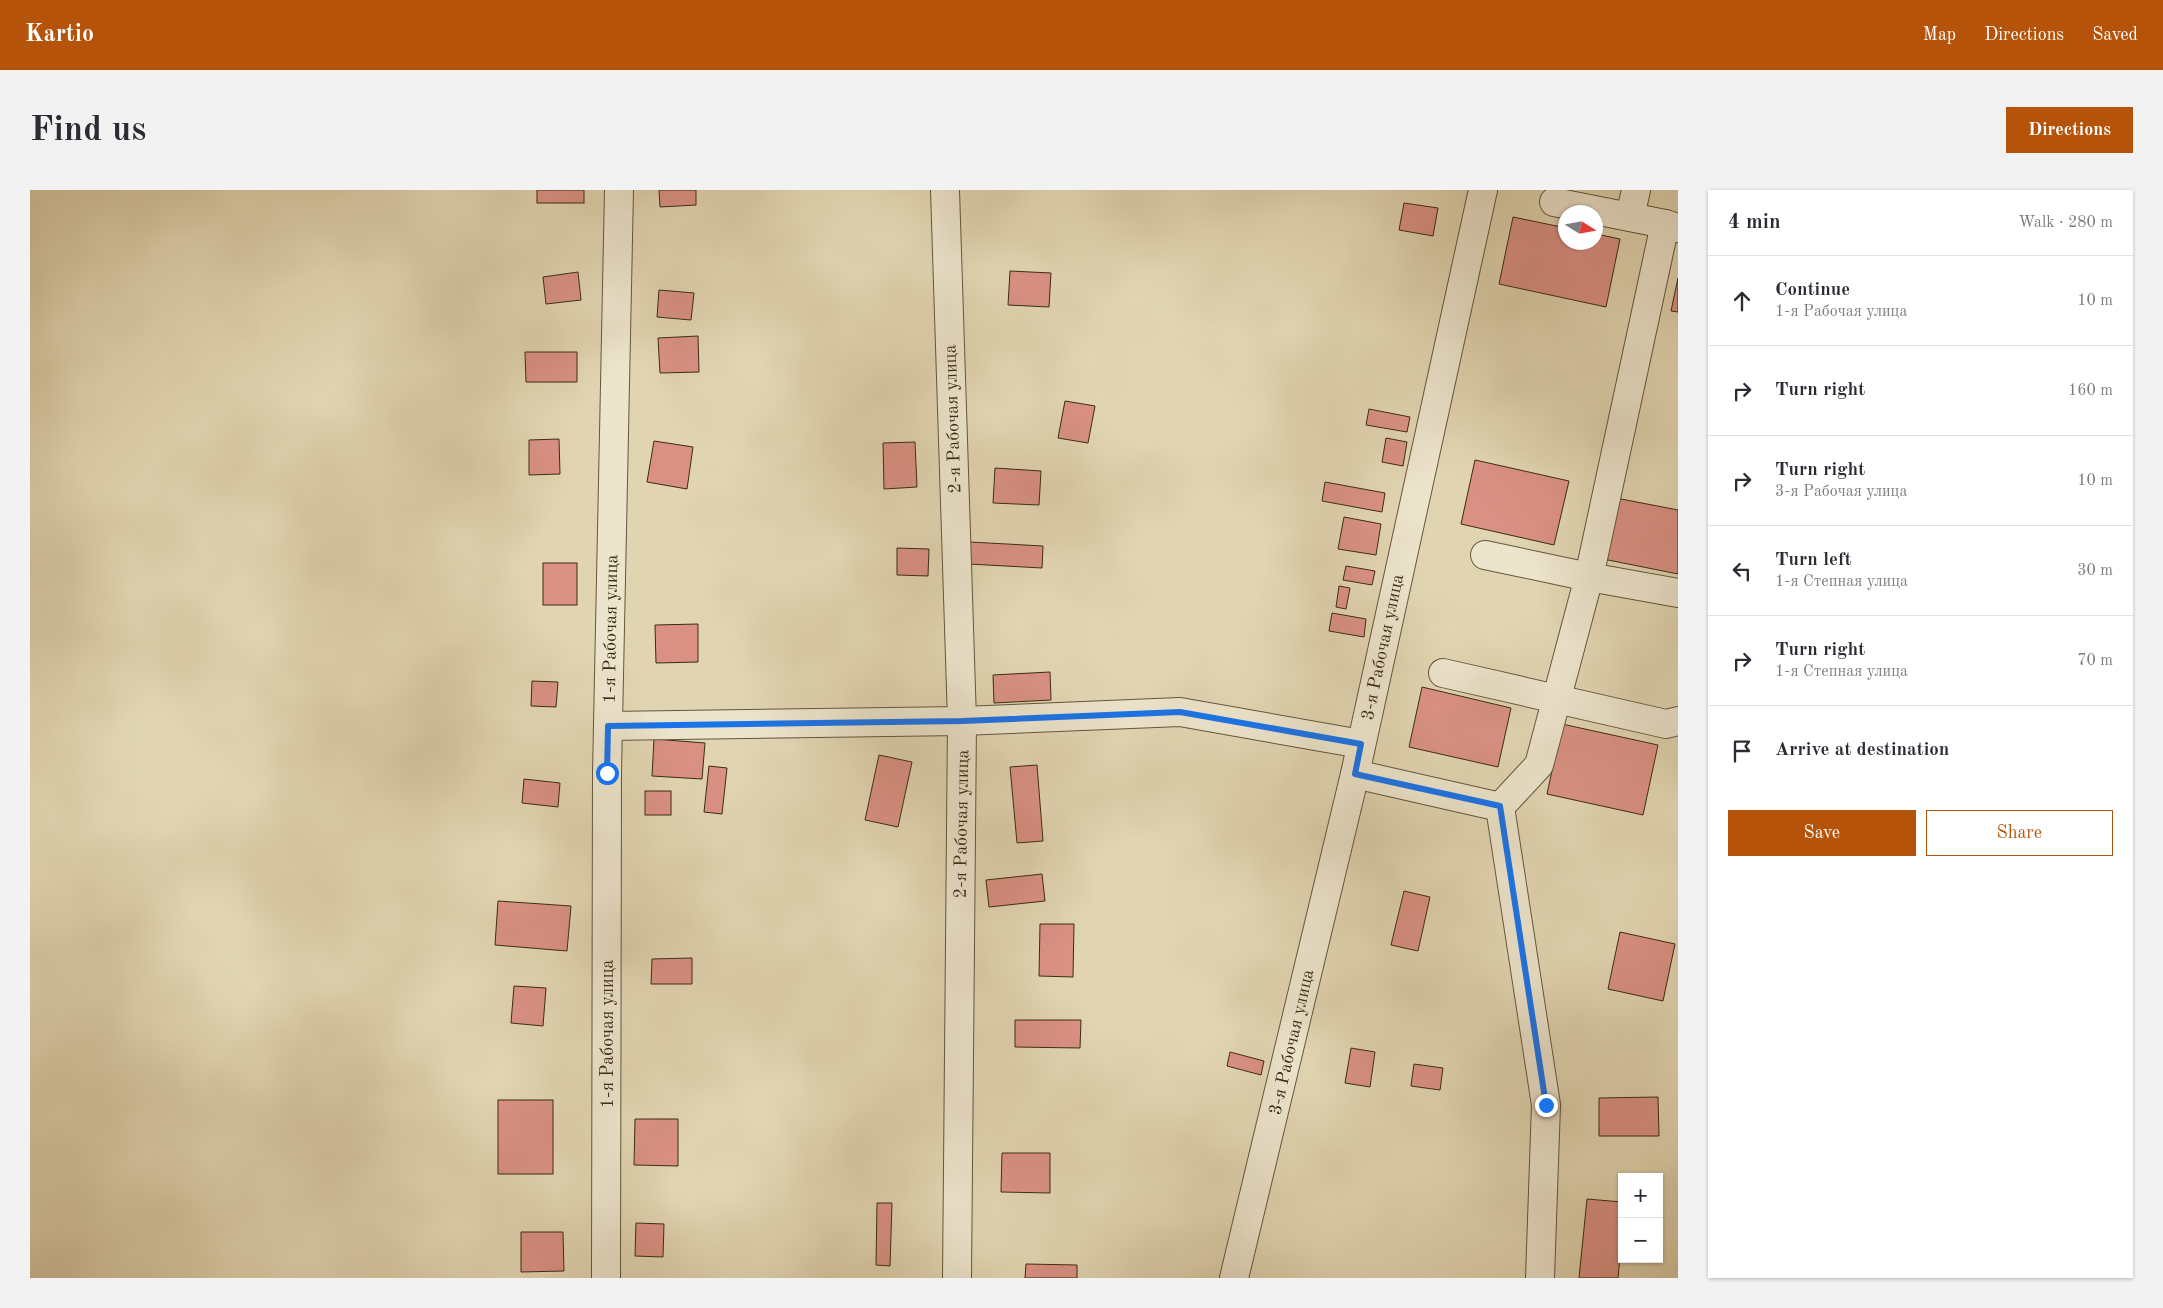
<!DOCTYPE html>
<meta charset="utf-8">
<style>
:root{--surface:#fff;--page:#f2f2f3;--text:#2b2b33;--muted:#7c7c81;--line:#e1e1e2;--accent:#b45309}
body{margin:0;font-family:"Old Standard TT",serif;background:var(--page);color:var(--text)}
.controls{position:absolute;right:15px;bottom:15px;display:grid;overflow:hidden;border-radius:0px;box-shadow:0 1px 4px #0004}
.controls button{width:45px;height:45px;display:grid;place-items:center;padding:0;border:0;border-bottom:1px solid var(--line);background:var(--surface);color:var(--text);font:25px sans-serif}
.compass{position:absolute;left:1528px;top:15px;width:45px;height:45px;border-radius:50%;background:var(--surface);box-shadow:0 1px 4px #0004;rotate:101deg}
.stop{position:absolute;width:15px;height:15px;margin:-11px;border:4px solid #1a73e8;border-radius:50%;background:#fff}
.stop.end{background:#1a73e8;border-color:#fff;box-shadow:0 1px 5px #0008}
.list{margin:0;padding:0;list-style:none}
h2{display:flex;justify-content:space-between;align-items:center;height:65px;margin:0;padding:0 20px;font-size:21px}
h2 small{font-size:16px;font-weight:400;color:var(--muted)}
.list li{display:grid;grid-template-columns:32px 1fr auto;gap:15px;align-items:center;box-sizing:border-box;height:90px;padding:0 20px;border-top:1px solid var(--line)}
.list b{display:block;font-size:19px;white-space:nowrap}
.list p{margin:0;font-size:16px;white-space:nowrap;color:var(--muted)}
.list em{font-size:16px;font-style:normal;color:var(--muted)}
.actions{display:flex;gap:10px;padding:15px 20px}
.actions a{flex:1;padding:11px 0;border:1px solid var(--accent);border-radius:0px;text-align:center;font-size:18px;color:var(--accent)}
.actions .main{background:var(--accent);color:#fff}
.icon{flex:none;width:28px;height:28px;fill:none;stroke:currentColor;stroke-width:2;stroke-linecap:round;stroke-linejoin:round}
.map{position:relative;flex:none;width:1648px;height:1088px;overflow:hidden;border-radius:0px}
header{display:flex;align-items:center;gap:30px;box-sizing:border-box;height:70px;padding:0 25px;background:var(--accent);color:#fff}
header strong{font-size:24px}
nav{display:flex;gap:28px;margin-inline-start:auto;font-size:18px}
.intro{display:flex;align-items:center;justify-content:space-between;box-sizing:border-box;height:120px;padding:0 30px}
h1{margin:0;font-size:35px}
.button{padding:12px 22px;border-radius:0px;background:var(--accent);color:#fff;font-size:18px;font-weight:700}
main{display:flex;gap:30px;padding:0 30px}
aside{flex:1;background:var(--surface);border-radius:0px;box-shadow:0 1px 4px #0004}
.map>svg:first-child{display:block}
.building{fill:#da9184;stroke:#3a2b15}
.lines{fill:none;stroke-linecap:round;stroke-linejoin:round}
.minor-casing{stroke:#64563c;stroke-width:30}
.minor{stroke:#ece4cc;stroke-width:28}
.route{stroke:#1a73e8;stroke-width:6}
.labels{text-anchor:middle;stroke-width:4;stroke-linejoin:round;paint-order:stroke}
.street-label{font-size:18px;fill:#3a2b15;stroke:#ece4cc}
</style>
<header>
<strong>Kartio</strong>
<nav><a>Map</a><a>Directions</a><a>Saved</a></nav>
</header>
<div class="intro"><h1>Find us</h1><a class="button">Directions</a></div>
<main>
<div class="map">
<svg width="1648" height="1088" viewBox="0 0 1648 1088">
<rect width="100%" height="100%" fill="#e1d5b1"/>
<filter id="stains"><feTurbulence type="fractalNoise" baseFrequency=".004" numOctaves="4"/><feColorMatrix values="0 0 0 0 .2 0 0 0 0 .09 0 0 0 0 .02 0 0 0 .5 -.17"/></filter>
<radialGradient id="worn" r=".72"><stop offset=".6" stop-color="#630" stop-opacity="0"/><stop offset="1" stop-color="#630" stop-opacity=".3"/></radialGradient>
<g class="building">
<rect x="507" y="0" width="47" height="13"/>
<polygon points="629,0 666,0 666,15 630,17"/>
<polygon points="1374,13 1408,18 1403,46 1369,40"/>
<polygon points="1483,27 1536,38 1536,52 1566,52 1566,44 1590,49 1576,117 1469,94"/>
<polygon points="980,81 1021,83 1019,117 978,115"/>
<polygon points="548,82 551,110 516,114 513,87"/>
<polygon points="1648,88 1648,122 1641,121"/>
<polygon points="629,100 664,103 661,130 627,127"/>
<polygon points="668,146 669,182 630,183 628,148"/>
<polygon points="495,162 547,162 547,192 496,192"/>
<polygon points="1035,211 1065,216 1058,253 1028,248"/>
<polygon points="1339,219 1380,227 1377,242 1336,235"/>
<polygon points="1356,248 1377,252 1373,276 1352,272"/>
<polygon points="529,249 530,284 499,285 499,250"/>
<polygon points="624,251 663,257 657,299 617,292"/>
<polygon points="885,252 887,297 854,299 853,253"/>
<polygon points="1445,270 1539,291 1524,355 1431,334"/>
<polygon points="965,278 1011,281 1009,315 963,313"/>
<polygon points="1295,292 1355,303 1352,322 1292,311"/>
<polygon points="1586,308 1648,320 1648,384 1573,369"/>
<polygon points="1314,327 1351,334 1346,365 1308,359"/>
<polygon points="940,352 1013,356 1012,378 939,374"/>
<polygon points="867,358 899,359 898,386 867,385"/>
<rect x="513" y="373" width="34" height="42"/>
<polygon points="1316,376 1345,381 1342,395 1313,390"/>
<polygon points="1309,396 1320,398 1316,419 1306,417"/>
<polygon points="1302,423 1336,429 1334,447 1299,441"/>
<polygon points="668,434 668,472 626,473 625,435"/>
<polygon points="1020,482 1021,510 964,513 963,485"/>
<polygon points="502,491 528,492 526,517 501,516"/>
<polygon points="1392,497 1481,518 1468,577 1379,557"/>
<polygon points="1532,534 1628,555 1613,625 1517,604"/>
<polygon points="624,549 675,553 672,589 622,586"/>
<polygon points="849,565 882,572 868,637 835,630"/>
<polygon points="1007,575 1013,651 987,653 980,577"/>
<polygon points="679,576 697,578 692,624 674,622"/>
<polygon points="494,589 530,593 528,617 492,613"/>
<rect x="615" y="601" width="26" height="24"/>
<polygon points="1012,684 1015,711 959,717 956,690"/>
<polygon points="1374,701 1400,707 1388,761 1361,755"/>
<polygon points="468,711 541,716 537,761 465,755"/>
<polygon points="1010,734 1044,734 1043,787 1009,786"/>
<polygon points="1590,742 1645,754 1633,811 1578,799"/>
<polygon points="662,768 662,794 621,794 622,769"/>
<polygon points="484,796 516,798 513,836 481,833"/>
<polygon points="985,830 1051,830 1050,858 985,857"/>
<polygon points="1321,858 1345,862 1340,897 1315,893"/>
<polygon points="1200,862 1234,871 1231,885 1197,876"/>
<polygon points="1384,874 1413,878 1410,900 1381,896"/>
<polygon points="1628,907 1629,946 1569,946 1569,908"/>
<rect x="468" y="910" width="55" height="74"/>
<polygon points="605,929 648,929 648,976 604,975"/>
<polygon points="972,963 1020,963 1020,1003 971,1002"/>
<polygon points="1557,1009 1592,1012 1592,1047 1588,1088 1549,1088"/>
<polygon points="847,1013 862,1013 860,1076 846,1075"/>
<polygon points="606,1033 634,1034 633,1067 605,1066"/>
<polygon points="491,1042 533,1042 534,1081 491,1082"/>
<polygon points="996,1074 1047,1075 1047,1088 995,1088"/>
</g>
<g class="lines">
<defs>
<g id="minor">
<polyline points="915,0 932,531 927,1088"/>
<polyline points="1524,12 1635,34"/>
<polyline points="1600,27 1606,0"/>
<polyline points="1455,365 1559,387 1648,403"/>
<polyline points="1413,483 1636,534 1648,531"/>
<polyline points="578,536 932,531 1150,522 1331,554"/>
<polyline points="1325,584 1470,617 1516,915 1510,1088"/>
<polyline points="1470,617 1509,575 1559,387 1635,34 1648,38"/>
<polyline points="576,1088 577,583 589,0"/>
<polyline points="1204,1088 1325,584 1453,0"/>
</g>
</defs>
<use href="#minor" class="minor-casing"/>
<use href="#minor" class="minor"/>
</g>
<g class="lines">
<polyline class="route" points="577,583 578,536 932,531 1150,522 1331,554 1325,584 1470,616 1516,915"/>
</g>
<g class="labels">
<g class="street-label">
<text transform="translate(922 229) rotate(-92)" y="6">2-я Рабочая улица</text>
<text transform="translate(580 439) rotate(-89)" y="6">1-я Рабочая улица</text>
<text transform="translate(1352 457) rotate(-78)" y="6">3-я Рабочая улица</text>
<text transform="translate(931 634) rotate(-89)" y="6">2-я Рабочая улица</text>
<text transform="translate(577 844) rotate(-90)" y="6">1-я Рабочая улица</text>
<text transform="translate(1261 852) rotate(-77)" y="6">3-я Рабочая улица</text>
</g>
</g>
<rect width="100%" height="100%" filter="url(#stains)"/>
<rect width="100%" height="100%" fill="url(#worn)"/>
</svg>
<div class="controls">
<button>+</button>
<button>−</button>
</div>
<svg class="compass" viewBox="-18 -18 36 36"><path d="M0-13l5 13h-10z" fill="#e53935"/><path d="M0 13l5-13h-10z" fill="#7c7c81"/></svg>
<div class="stop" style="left:577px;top:583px"></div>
<div class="stop end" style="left:1516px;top:915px"></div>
</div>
<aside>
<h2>4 min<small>Walk · 280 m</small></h2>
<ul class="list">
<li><svg class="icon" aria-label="ahead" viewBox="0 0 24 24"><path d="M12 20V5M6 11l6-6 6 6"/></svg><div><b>Continue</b><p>1-я Рабочая улица</p></div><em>10 m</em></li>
<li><svg class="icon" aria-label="right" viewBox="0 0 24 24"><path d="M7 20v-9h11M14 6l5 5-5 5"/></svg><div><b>Turn right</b></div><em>160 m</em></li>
<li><svg class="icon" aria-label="right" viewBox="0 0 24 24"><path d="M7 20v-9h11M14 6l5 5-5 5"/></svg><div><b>Turn right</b><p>3-я Рабочая улица</p></div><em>10 m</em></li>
<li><svg class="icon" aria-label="left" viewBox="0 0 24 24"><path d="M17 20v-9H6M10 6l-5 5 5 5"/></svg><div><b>Turn left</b><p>1-я Степная улица</p></div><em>30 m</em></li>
<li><svg class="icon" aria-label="right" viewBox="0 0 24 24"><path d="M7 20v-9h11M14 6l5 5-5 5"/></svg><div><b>Turn right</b><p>1-я Степная улица</p></div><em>70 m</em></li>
<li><svg class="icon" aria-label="arrive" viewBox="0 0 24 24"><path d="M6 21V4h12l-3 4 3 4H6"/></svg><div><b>Arrive at destination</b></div></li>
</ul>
<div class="actions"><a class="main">Save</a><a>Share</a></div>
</aside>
</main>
